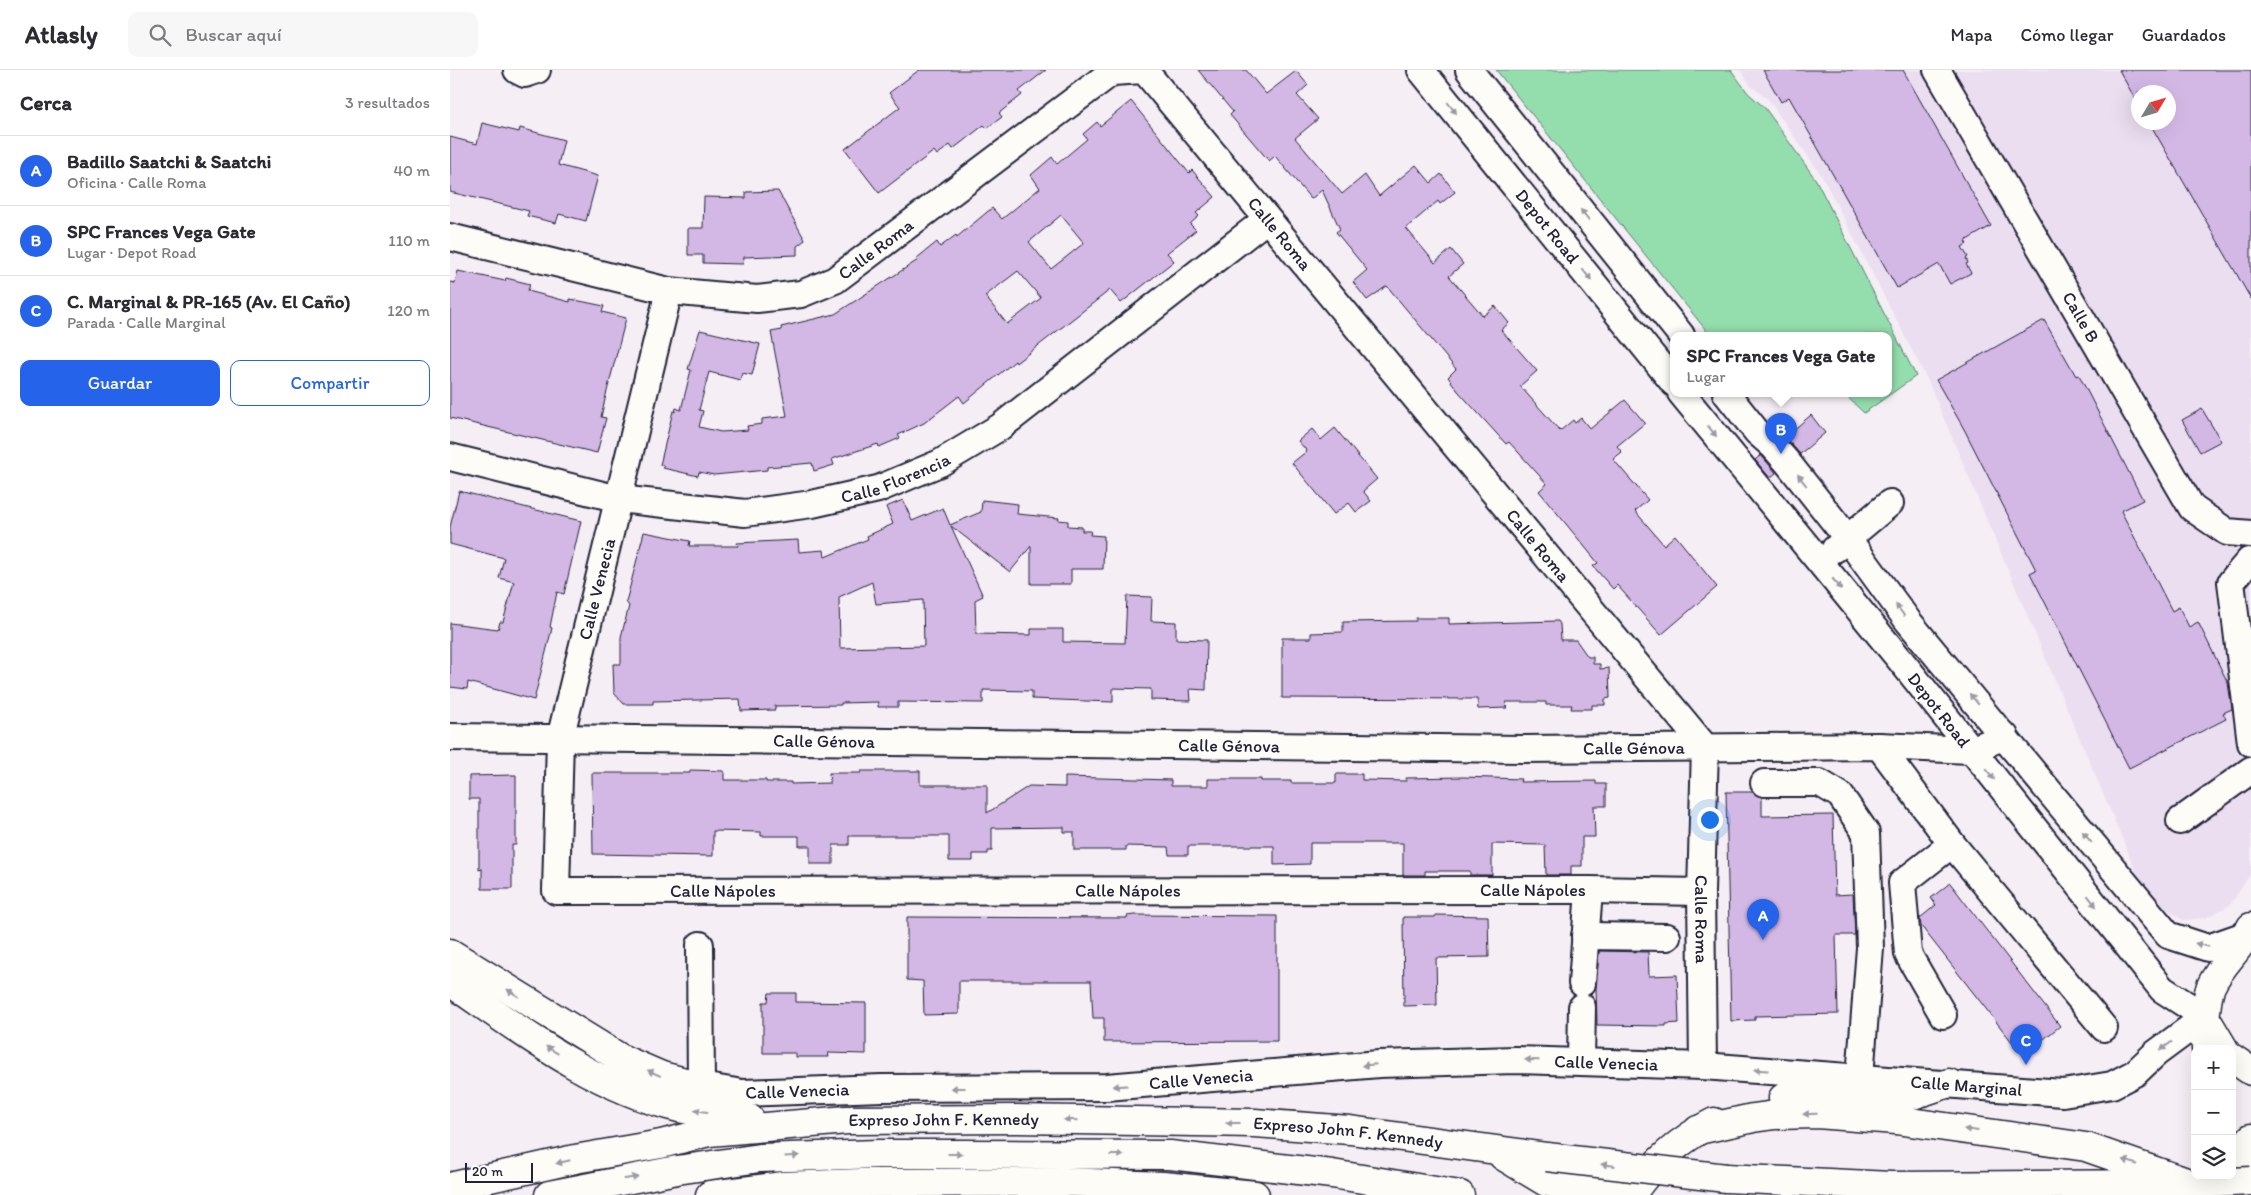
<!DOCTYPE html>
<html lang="es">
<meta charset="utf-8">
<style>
:root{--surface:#fff;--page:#f7f7f7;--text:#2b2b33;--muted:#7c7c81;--line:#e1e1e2;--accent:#2563eb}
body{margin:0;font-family:Itim,sans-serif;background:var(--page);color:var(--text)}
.controls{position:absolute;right:15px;bottom:15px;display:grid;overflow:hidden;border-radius:10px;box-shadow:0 5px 20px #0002}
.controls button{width:45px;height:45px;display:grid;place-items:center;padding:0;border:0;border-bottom:1px solid var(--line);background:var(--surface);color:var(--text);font:25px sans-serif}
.compass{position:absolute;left:1681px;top:15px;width:45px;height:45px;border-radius:50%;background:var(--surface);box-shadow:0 5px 20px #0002;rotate:52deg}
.scale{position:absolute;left:15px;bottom:12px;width:68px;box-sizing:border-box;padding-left:5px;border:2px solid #22223b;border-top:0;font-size:14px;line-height:18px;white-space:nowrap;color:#22223b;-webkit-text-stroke:4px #fdfcf7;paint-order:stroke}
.you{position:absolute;left:1259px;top:749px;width:18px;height:18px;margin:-12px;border:4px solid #fff;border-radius:50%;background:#1a73e8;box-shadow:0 0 0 8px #1a73e833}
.badge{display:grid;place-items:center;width:32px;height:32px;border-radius:50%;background:var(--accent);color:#fff;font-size:16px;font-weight:700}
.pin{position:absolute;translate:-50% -41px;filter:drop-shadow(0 1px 2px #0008)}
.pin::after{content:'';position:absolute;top:26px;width:18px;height:15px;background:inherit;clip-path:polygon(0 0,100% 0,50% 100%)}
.popup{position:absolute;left:1220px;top:262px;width:222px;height:65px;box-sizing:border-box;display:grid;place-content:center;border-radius:10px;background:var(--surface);filter:drop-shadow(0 1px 4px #0005);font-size:16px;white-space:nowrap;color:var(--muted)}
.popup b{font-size:19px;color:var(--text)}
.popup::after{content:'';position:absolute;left:50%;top:100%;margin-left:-10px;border:10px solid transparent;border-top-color:var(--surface)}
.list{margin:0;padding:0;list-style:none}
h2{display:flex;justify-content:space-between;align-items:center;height:65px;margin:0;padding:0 20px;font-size:21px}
h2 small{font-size:16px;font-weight:400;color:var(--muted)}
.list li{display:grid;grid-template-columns:32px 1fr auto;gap:15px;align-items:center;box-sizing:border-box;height:70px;padding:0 20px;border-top:1px solid var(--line)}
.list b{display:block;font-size:19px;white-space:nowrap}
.list p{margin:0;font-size:16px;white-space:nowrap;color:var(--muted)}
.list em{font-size:16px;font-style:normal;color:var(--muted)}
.actions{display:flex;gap:10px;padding:15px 20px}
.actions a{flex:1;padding:11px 0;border:1px solid var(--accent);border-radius:10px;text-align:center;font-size:18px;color:var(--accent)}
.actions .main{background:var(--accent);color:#fff}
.icon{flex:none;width:28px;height:28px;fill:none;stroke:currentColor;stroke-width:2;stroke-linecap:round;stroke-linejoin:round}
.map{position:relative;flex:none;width:1801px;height:1125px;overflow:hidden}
header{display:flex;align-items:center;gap:30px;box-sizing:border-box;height:70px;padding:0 25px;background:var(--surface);border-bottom:1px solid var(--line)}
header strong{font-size:24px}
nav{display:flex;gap:28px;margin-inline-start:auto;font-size:18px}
.search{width:350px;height:45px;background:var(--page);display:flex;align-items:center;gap:12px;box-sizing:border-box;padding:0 18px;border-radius:10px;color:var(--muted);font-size:19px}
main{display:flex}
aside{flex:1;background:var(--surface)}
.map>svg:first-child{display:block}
.built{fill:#ebdef0;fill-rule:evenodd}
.green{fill:#94ddad;stroke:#5b8074}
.building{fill:#d3b8e6;stroke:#22223b;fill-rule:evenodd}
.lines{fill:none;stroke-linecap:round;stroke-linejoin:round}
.minor-casing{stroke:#22223b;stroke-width:30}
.major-casing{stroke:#22223b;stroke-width:31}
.highway-casing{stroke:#22223b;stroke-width:31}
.minor{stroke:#fdfcf7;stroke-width:26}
.major{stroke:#fdfcf7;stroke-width:28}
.highway{stroke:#fdfcf7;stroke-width:28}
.highway-bridge-casing{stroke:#22223b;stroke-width:31;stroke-linecap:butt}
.highway-bridge{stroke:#fdfcf7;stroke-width:28}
.oneway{fill:#9a9aa2}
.labels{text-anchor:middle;stroke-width:4.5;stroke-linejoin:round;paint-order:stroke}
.street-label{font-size:18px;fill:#22223b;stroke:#fdfcf7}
</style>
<header>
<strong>Atlasly</strong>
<div class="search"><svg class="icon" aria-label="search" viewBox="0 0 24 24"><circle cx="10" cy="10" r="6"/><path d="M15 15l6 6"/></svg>Buscar aquí</div>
<nav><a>Mapa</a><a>Cómo llegar</a><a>Guardados</a></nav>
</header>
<main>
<aside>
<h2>Cerca<small>3 resultados</small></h2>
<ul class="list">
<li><span class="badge">A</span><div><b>Badillo Saatchi &amp; Saatchi</b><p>Oficina · Calle Roma</p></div><em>40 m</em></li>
<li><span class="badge">B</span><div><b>SPC Frances Vega Gate</b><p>Lugar · Depot Road</p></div><em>110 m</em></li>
<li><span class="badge">C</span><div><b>C. Marginal &amp; PR-165 (Av. El Caño)</b><p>Parada · Calle Marginal</p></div><em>120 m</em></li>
</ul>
<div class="actions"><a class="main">Guardar</a><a>Compartir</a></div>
</aside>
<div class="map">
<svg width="1801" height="1125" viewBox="0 0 1801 1125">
<rect width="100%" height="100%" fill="#f5eef4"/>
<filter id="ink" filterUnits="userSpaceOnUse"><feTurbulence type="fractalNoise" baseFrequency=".02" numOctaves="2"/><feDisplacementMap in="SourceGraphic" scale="10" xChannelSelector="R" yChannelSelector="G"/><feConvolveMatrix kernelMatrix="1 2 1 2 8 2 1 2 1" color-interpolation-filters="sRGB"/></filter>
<g filter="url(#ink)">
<path class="built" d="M1290,0h511v803l-21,32 -24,13 -23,2 -22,-15 -20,-22 -213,-502 -106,-205 -54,-77 -17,-13zM1688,22h30v30h-30z"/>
<polygon class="green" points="1046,0 1281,0 1298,23 1315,38 1366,110 1466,306 1414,343 1393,323 1438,323 1438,265 1260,265"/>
<g class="building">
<polygon points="469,0 596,0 569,21 572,25 549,43 552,47 537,58 534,55 503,79 500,75 487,85 484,81 429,123 395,79 450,37 439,23"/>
<polygon points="748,0 796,0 816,24 846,1 858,15 847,25 868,49 845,68 892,124 915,105 929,126 966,95 981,113 991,104 1005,122 990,134 988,131 956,158 985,193 1001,179 1013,194 999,206 1033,246 1045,236 1059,253 1051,260 1087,301 1070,316 1110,361 1123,350 1125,353 1131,348 1140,359 1175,330 1195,353 1167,376 1172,382 1163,389 1198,430 1185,441 1214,475 1225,465 1267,517 1211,565 1167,515 1163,519 1143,496 1148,493 1089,421 1097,414 1059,372 1056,374 1008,321 998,307 1006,299 937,216 917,230 903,212 917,200 886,162 890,159 872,120 861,129 825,86 819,91 780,45 783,42"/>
<polygon points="1313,0 1453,0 1541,156 1515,171 1517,174 1512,177 1518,187 1516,188 1518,193 1516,194 1521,203 1500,214 1489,194 1447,218 1339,27 1331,32"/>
<polygon points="1669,0 1801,0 1801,229 1699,52 1718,52 1718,22 1688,22 1688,34"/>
<path d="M681,31l58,72 3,-3 23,27 -19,16 3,3 -9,8 6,6 -29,23 7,8 -53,42 -11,-13 -94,73 -1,-2 -51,42 -5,-7 -35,27 -26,12 2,3 -21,9 -1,-3 -46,15 2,6 -20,6 -2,-8 -45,4v3l-53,5 -15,-3 -1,4 -35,-8 1,-2 -4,-1 13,-54 2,1 1,-4 5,2 10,-40 -3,-1 12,-39 60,14 -8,31 -10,-2 -2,7 -31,-8 -10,38 4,1 -4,16 22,5 27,-2 -1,-4 15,-2v-5l25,-3 -16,-84 11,-2 -1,-3 54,-13 83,-54 -1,-2 20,-16 3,5 16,-12 1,2 35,-29 10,11 38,-31 -9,-13 21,-18 5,7 30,-25 -4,-5 14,-12 3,4zM611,145l23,28 -33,26 -22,-27zM568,201l23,27 -34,26 -22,-28z"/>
<polygon points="32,53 69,62 70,58 114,70 108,95 148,106 136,151 109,144 106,153 77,146 79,141 0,122 0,67 27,74"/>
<polygon points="328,121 355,170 347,176 347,185 294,187 293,194 253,193 253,185 238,185 238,158 253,158 254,127 296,128 296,122"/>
<polygon points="8,201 55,211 56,208 80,214 78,221 120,232 120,229 154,236 152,242 176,248 156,325 151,347 156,348 147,383 0,348 0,212 5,213"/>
<polygon points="1594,250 1626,306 1629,305 1693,430 1671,441 1722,541 1729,537 1739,557 1748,552 1778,613 1782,639 1773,643 1776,649 1679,698 1580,503 1586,500 1514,359 1486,310"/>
<polygon points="1752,339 1771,371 1750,382 1732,350"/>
<polygon points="1361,345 1375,363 1350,384 1335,367"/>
<polygon points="885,358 927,409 913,421 921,431 906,442 899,433 884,444 842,393 857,381 848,371 862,359 871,370"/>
<polygon points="1311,385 1326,403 1320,408 1305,390"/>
<polygon points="9,421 131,451 114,524 107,522 100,557 102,558 84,630 18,612 17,619 0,617 0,553 48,559 50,552 53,552 64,512 49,508 54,488 0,474 0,457"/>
<path d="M453,430l9,21 31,-13 7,17 31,-13 1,-12 36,4 -1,10 42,4 -1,2 10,1v5l14,1v4h9l-1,4 14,1 -1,33h-32v15h-40v-38l-21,26 -59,-46 32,70 -8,4 1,34 55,1v-6h32v13l62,1 2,-47 25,1 -1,24 25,1v17l31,1 -1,50 -16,-1 1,12 -40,-1v-11l-38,-1v14l-81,-3v-8l-49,-1v13l-85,-1v5h-20v-5l-37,1v2l-66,1v4l-34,1 -1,-12 -87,2v3h-29l-10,-11 -1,-29h8v-27l8,-31 -3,-4 18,-70 46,9 -1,5h49l-1,-3 61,-3 1,12 25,-2 1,7 43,-18 -1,-3 26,-12 -7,-17zM422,512l4,22 47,-4 1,46 -84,2 -1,-51z"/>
<polygon points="966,548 999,548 999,554 1108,551 1110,554 1111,570 1126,570 1138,587 1143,587 1143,594 1150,594 1150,599 1159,598 1160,628 1155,629 1155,635 1142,635 1142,639 1121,639 1122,635 1096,635 1096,632 1056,632 1057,638 1028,639 1027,629 832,628 832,568 861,568 861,563 893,562 893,552 966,551"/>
<polygon points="240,700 274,701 274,710 316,710 316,712 341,712 341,714 380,713 379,703 411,703 411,701 470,701 470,715 537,715 537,743 579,716 615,717 615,707 721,710 721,716 758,716 758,709 811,709 811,711 841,711 841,713 886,713 886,704 912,704 912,710 956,711 956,708 1013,707 1071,709 1070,712 1146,711 1146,714 1156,714 1156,736 1144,736 1145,767 1132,767 1132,796 1121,796 1121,805 1096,805 1095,775 1042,774 1042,805 1020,805 1020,801 975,801 975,805 953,805 953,773 860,773 860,794 824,795 824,776 738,776 738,785 719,785 718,777 676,776 676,780 624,780 624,762 614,762 614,757 542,758 542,781 538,781 538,784 523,784 523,791 499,791 499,766 399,766 399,775 383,775 383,794 360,794 360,776 349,776 349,766 311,766 311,762 263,761 263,786 143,784 142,703 240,703"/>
<polygon points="66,705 66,775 62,775 62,819 32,819 32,799 29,800 29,729 19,729 19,706"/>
<polygon points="1276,722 1302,722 1312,727 1312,746 1383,745 1385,825 1403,824 1405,865 1386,865 1388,944 1305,946 1305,950 1281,951"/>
<polygon points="1500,813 1610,956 1590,972 1580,958 1562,972 1471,856 1470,848 1486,835 1481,828"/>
<polygon points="684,845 827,846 827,971 654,972 654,948 643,948 641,911 509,911 509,944 474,945 473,911 457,910 457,847 677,848 677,846"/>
<polygon points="986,845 1038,846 1039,887 986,888 987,935 954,936 953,847 985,847"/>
<polygon points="1149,881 1198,882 1199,906 1227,905 1229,953 1216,954 1216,956 1147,955 1146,917"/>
<polygon points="319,923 346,923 346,932 416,933 416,984 378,983 379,987 346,987 346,983 313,983 313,932 318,932"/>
</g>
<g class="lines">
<defs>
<g id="minor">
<polyline points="67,0 75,4 87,0"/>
<path id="s1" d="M971,0l253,313"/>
<polyline points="1019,0 1231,265"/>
<path id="s2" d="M1487,0l255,438 35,24 24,2"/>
<path id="s3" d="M0,167l219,54 88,8 44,-5 34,-14 277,-208 32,-2 561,677 -4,145 2,174"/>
<path id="s4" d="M219,221l-109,448 -4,152 1033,-1 112,2"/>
<polyline points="1276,323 1307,362 1323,376 1338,393 1398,469 1458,551 1718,865 1758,878 1798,864"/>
<path id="s5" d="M0,387l169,42 126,14 67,-9 66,-15 62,-26 60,-36 267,-208"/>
<polyline points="1385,479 1440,433"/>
<polyline points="1799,491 1781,512 1801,673"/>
<path id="s6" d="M0,667l1073,12 356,-3 92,4 34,-14"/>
<polyline points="1429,676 1502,774 1654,958"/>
<polyline points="1314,713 1370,713 1390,725 1416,763 1420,878 1410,1007"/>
<polyline points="1730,751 1801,700"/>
<polyline points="1135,866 1217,867"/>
<path id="s7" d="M250,875l1,141 41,7 140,-5 225,-1 272,-23 136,-4 188,6 360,27 49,-8 23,-12 20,-19 50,-37 -43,-28 -256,-322 -225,-274"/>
<polyline points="1132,913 1139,820"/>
<polyline points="1493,945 1458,884 1452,813 1502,774"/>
<polyline points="1131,991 1132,937"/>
</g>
<g id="major">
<path d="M1774,979l-19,-32c2,-10 2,-22 6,-31 10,-22 30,-37 40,-59"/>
<polyline points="1782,988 1801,1001"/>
<polyline points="1789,1125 1792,1086 1801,1068"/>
</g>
<g id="highway">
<polyline points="0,883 170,988 212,1006 251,1016"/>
<path d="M0,912c71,49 143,105 229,126 23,5 48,6 71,11"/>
<polyline points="1755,947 1756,979"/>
<polyline points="1333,1028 1383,1024 1463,1025 1499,1013"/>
<polyline points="1248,1060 1303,1048 1325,1045 1367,1044 1446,1050 1636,1077 1742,1114"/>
<polyline points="1053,1086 1096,1112 1170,1125"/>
<polyline points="1276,1108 1441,1116 1723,1114"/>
<path id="s8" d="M0,1117l125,-28 86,-15 48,-12 138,-12 170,-1 238,4 95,7 197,27"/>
<polyline points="99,1125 227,1100 310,1088 428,1084 512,1084 720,1085 882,1104 1010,1125"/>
<polyline points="260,1125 334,1116 411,1113 615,1112 713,1116 805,1125"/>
<path d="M1181,1125c22,-32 49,-56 83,-73"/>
</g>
</defs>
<use href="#minor" class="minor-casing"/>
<use href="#major" class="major-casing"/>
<use href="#highway" class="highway-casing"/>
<use href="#minor" class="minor"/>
<use href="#major" class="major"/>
<use href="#highway" class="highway"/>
<defs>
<g id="highway-bridge">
<polyline points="1097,1087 1276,1108"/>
<polyline points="1742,1114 1801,1111"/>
</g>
</defs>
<use href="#highway-bridge" class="highway-bridge-casing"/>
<use href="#highway-bridge" class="highway-bridge"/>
</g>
<defs><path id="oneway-solid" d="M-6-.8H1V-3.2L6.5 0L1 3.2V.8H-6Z" transform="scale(1.25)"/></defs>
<g class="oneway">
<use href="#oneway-solid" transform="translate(1002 38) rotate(51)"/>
<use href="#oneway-solid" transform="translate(1135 145) rotate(-129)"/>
<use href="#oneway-solid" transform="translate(1137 205) rotate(52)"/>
<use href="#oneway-solid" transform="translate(1262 361) rotate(51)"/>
<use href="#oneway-solid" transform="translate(1352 410) rotate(-128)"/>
<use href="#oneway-solid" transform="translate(1387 514) rotate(50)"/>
<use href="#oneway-solid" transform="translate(1450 540) rotate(-126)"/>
<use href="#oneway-solid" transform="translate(1524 629) rotate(-130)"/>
<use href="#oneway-solid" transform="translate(1540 704) rotate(52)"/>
<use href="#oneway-solid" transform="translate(1637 767) rotate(-129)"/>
<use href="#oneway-solid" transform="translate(1642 831) rotate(52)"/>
<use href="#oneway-solid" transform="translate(1752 875) rotate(-166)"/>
<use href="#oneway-solid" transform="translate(63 923) rotate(-148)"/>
<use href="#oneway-solid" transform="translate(1716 976) rotate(144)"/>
<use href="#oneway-solid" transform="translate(102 980) rotate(-149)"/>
<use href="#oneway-solid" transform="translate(1082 990) rotate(-179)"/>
<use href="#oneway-solid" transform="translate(919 995) rotate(175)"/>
<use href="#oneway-solid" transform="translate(1311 1000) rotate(-176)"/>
<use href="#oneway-solid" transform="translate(204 1003) rotate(-156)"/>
<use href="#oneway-solid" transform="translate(670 1016) rotate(176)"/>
<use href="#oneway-solid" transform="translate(508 1018) rotate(180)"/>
<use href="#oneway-solid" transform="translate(251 1041) rotate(-171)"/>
<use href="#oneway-solid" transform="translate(1360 1044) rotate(179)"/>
<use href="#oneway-solid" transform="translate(621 1050) rotate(-179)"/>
<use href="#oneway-solid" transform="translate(783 1053) rotate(-180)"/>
<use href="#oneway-solid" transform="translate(1521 1060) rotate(-173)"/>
<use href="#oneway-solid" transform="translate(505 1084)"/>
<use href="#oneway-solid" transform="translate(667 1085)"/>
<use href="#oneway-solid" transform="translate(342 1086) rotate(-3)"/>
<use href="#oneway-solid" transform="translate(113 1092) rotate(167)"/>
<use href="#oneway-solid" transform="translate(1680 1092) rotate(-161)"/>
<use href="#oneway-solid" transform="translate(1158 1095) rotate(-173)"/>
<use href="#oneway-solid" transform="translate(181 1108) rotate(-10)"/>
</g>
</g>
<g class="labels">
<g class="street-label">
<text dy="6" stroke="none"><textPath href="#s1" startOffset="201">Depot Road</textPath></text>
<text dy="6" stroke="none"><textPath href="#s3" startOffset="986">Calle Roma</textPath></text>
<text dy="6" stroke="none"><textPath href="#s3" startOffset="446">Calle Roma</textPath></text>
<text dy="6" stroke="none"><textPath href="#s2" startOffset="286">Calle B</textPath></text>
<text dy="6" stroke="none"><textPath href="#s5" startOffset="456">Calle Florencia</textPath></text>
<text dy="6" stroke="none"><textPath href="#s3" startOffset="1391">Calle Roma</textPath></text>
<text transform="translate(147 519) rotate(-76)" y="6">Calle Venecia</text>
<text transform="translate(1489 640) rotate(52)" y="6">Depot Road</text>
<text dy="6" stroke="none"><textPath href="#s6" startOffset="374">Calle Génova</textPath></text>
<text dy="6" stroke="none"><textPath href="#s6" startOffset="779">Calle Génova</textPath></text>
<text dy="6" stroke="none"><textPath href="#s6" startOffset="1184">Calle Génova</textPath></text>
<text dy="6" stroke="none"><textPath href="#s4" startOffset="1185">Calle Nápoles</textPath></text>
<text dy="6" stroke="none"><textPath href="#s4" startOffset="1590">Calle Nápoles</textPath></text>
<text dy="6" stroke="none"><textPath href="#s4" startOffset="780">Calle Nápoles</textPath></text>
<text dy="6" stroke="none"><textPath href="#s3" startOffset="1825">Calle Roma</textPath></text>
<text dy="6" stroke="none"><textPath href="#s7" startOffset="1048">Calle Venecia</textPath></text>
<text dy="6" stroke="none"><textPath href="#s7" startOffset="642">Calle Venecia</textPath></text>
<text dy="6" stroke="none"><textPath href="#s7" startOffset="1409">Calle Marginal</textPath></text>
<text dy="6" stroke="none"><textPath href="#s7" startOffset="238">Calle Venecia</textPath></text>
<text dy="6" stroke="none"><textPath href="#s8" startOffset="500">Expreso John F. Kennedy</textPath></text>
<text dy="6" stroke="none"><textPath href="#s8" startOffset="905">Expreso John F. Kennedy</textPath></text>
</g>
</g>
</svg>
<div class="controls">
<button>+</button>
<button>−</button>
<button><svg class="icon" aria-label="layers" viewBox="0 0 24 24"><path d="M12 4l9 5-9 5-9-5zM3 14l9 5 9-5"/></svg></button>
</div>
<svg class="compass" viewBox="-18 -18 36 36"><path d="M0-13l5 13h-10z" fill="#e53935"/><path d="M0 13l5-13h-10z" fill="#7c7c81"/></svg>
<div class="scale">20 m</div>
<div class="you"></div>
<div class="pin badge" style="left:1313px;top:870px">A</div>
<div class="pin badge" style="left:1331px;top:384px">B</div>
<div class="popup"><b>SPC Frances Vega Gate</b>Lugar</div>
<div class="pin badge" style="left:1576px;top:995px">C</div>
</div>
</main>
